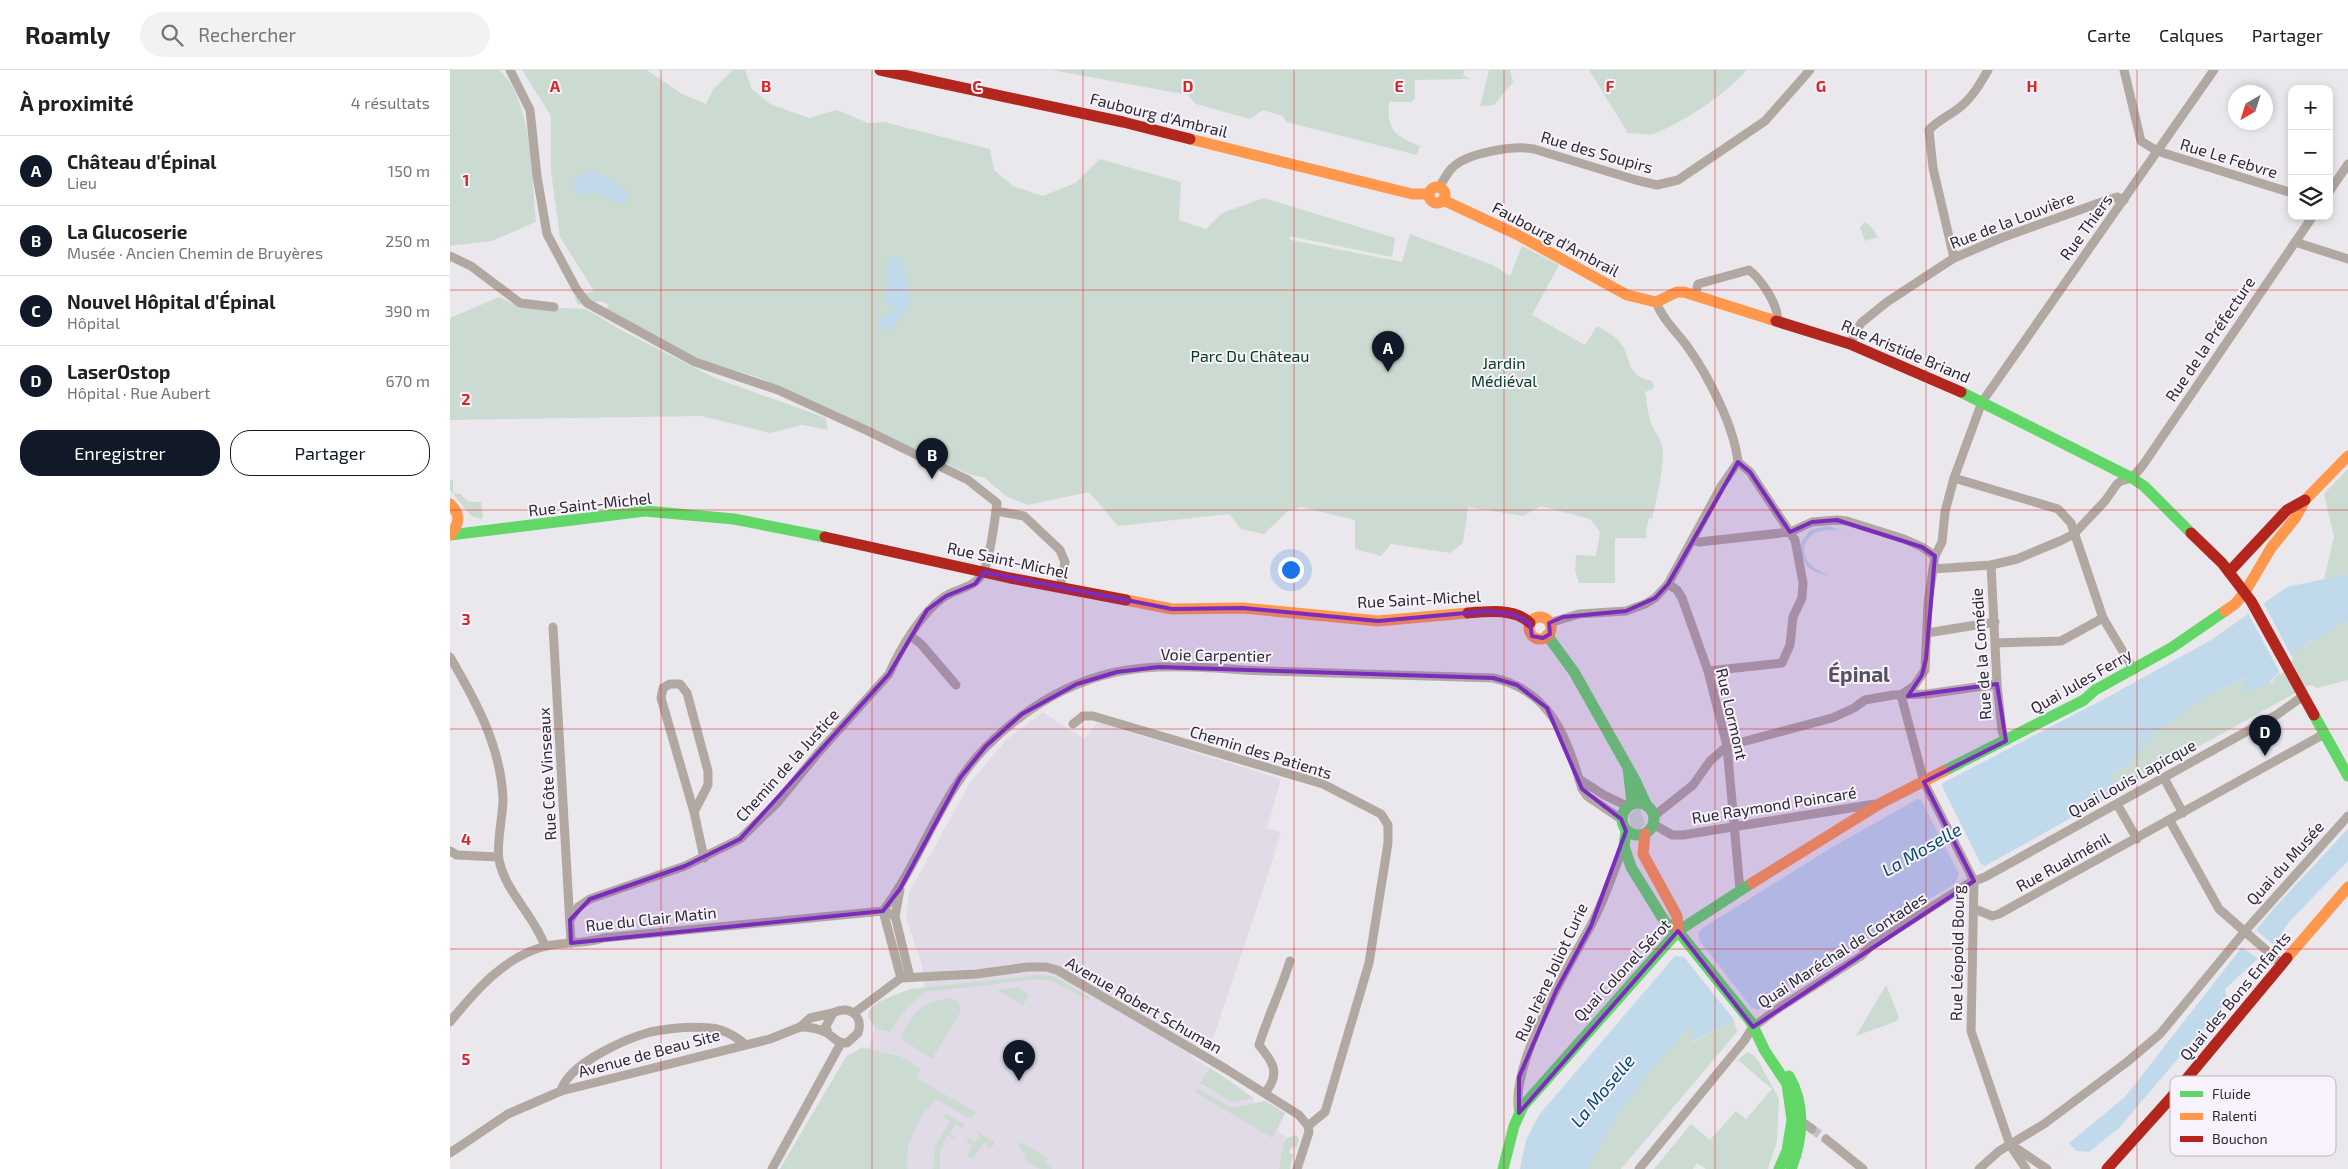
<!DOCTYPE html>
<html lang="fr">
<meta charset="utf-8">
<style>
:root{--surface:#fff;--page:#f2f2f2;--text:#202124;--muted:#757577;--line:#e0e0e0;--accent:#111827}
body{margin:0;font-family:"Exo 2",sans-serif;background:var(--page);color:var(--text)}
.controls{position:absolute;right:15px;top:15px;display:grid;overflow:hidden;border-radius:10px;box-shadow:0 2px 8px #0003}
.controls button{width:45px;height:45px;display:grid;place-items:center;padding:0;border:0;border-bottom:1px solid var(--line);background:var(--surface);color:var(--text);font:25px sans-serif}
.compass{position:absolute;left:1778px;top:15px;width:45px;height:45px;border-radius:50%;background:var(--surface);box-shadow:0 2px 8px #0003;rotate:219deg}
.you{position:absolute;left:840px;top:499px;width:18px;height:18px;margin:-12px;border:4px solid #fff;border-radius:50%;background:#1a73e8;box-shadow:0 0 0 8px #1a73e833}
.badge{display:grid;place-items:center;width:32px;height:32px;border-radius:50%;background:var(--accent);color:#fff;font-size:16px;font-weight:700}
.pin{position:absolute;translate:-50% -41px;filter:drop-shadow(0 1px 2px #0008)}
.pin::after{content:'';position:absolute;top:26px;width:18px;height:15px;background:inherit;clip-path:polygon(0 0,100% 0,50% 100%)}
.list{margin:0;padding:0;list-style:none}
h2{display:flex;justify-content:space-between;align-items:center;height:65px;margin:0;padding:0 20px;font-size:21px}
h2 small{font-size:16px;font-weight:400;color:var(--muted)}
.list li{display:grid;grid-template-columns:32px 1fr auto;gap:15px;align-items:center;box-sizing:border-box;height:70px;padding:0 20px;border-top:1px solid var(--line)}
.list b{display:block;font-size:19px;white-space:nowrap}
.list p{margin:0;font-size:16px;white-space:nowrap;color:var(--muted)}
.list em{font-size:16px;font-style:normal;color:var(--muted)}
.actions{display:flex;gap:10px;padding:15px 20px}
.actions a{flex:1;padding:11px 0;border:1px solid var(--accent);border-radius:20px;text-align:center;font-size:18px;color:var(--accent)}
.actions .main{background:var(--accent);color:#fff}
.icon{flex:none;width:28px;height:28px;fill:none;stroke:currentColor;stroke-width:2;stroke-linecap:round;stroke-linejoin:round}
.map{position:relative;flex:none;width:1898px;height:1099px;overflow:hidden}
header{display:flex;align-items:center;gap:30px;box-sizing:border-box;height:70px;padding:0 25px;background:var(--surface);border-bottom:1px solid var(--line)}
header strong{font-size:24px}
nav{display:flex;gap:28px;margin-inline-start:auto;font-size:18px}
.search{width:350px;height:45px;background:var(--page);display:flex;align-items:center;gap:12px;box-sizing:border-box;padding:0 18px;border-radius:28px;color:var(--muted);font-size:19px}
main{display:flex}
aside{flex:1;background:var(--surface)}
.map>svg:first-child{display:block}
.built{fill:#e0dbe7}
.green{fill:#ccdbd1}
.water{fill:#c0d9eb}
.pier{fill:#eae8ed}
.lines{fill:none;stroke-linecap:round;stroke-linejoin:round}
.street-tunnel{stroke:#c4c2c7;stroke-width:9;stroke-dasharray:9 4.5;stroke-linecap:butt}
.street{stroke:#b1a8a1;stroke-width:9}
.fast{stroke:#63d668;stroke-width:11}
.slow{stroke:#ff974d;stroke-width:11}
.jam{stroke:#b3261e;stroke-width:11}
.marked{fill:#7b2cbf;fill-opacity:0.2;stroke:#7b2cbf;stroke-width:4;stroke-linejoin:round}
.grid{fill:none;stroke:#d62828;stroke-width:1;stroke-opacity:0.55}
.labels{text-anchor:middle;stroke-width:4;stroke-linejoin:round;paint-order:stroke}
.street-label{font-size:16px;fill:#2c2a2e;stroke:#f8f2fd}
.park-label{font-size:16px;fill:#033d1b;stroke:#f8f2fd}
.water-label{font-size:18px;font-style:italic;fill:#044b69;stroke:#f8f2fd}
.district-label{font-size:21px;font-weight:bold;fill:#56515a;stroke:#f8f2fd}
.key{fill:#f8f2fd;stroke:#bbb6bf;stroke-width:1}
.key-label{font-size:14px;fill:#2c2a2e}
.grid-label{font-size:16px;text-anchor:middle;font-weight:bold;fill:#d62828;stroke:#f8f2fd;stroke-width:4;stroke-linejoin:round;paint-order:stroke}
</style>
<header>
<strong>Roamly</strong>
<div class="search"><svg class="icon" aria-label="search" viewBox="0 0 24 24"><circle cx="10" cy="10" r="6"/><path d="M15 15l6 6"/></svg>Rechercher</div>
<nav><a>Carte</a><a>Calques</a><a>Partager</a></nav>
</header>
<main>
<aside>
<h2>À proximité<small>4 résultats</small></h2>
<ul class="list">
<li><span class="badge">A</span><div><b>Château d'Épinal</b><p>Lieu</p></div><em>150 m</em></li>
<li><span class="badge">B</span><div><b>La Glucoserie</b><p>Musée · Ancien Chemin de Bruyères</p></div><em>250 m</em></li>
<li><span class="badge">C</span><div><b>Nouvel Hôpital d'Épinal</b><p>Hôpital</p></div><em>390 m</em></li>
<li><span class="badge">D</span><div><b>LaserOstop</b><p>Hôpital · Rue Aubert</p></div><em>670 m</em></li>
</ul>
<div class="actions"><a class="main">Enregistrer</a><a>Partager</a></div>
</aside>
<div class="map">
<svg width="1898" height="1099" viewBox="0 0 1898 1099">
<rect width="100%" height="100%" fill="#eae8ed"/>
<polygon class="built" points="593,642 634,669 647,653 653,654 831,709 817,758 831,762 815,814 763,968 749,971 740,986 781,1011 803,1028 805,1034 815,1031 835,1043 827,1061 837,1068 846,1065 849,1069 846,1078 842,1076 839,1083 843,1085 837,1099 330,1099 396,987 411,978 418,978 425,958 418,947 422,937 447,925 474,922 472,895 456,847 459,823 520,713 556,670"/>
<g class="green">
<path d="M0,0h49c34,29 33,110 37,152l-44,19 -42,5z"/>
<path d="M72,0h125l35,24 24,10 8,-16 19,-18h12l7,19 18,15 39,14 28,-8 31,13 16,-1 106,27 4,21 19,16 30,10 32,-13 25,-24 81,23 -2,38 27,9 16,-16 42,-15 131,40 -3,19 -103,-21 2,4 111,22 8,-28 83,31 17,11 12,-30 37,19 -27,50 53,30 12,-19c7,4 17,9 23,16 13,17 4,33 32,39l2,5 -1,3 -8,3c2,8 2,16 4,24 2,13 13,22 14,35 0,22 -6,46 -11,67h-3l-3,12 1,8h-32v45h-36l-4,-12 1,-16 20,1 4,-24 -10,-13 -49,-13 -18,10 -55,-9 -5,36 -13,10 -59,-9 -10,12 -26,-7v-29l-54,-13 -13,4 -24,23 -23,-5 -12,-15 -111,12 -29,-34 -61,13 -22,-9 -21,-18 -16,-4 -211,-97 -59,-17 -92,-51 1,-5 -8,-3 -22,4 -4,-8 20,-6 -34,-54 -9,-65v-56z"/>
<path d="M602,0h413l-2,5 8,4 -56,1v18l-3,4h-23c-2,30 6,33 31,44l-3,9 -131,-33 -3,-6 -20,-6 -13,9 -54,-15 -8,-9z"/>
<polygon points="1039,0 1060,0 1063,12 1044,35 1030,36"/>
<path d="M1139,0h157c-15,21 -66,54 -90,63 -8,3 -20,0 -28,0z"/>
<polygon points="1414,152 1421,156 1428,167 1415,171 1410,158"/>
<polygon points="49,227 67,236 136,239 171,260 265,308 376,348 378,360 352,355 320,363 251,346 0,350 0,248"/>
<polygon points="1898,399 1898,504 1874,509 1884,467 1874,424"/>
<path d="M3,409v14l8,1c5,9 12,8 20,8l2,15 -2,2 -10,-3 -16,-20 -5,-6v-10z"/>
<polygon points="1898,551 1898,610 1867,618 1862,615 1858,616 1674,718 1661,708 1663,703 1676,696 1709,660 1764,623 1797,608 1790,622 1822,612 1846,582 1872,564"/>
<polygon points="1186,739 1190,739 1195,754 1187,761 1181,758 1179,745"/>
<polygon points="589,905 603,906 639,927 640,931 603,911 589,909 475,922 457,937 440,962 425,958 418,947 419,941 428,932 460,919"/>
<polygon points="1436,915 1449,947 1447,951 1406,966"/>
<polygon points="567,917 579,925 573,935 547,920"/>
<path d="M498,928l10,3 3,10 -29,48 -32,-21c14,-25 18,-34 48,-40z"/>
<path d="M1284,950l3,12 -116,137h-33c25,-53 62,-101 102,-143l4,3 -3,14z"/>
<path d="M411,978l36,8v-2l24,15 -5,9 60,34 -5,7 -35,-20c-17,18 -32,45 -29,70h-127l66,-112z"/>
<polygon points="1297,982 1304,985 1309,992 1329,1029 1327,1071 1318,1099 1256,1099 1247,1093 1243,1099 1204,1099 1241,1054 1260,1070 1286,1041 1296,1049 1322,1019 1288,990"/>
<polygon points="760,998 803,1028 782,1032 750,1013"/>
<polygon points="747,1018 783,1038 815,1031 835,1043 822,1068 745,1022"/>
<polygon points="497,1044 515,1055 512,1058 506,1054 500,1063 505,1068 504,1069 498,1065 496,1067 490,1082 490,1099 483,1099 485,1076 500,1052 494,1047"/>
<polygon points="526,1061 544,1072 544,1075 539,1078 535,1072 523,1088 517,1087 522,1075 516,1071 519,1068 524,1072 530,1067"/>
<polygon points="846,1065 849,1071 846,1078 842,1076 839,1083 843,1085 840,1099 829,1099 833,1076 837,1068"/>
<polygon points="571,1072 598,1088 595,1093 603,1099 590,1099 576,1091 574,1083 568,1077"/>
</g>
<g class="water">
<path d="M143,102l21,9 7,5 7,9 -3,8c-18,4 -16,-18 -44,-7l-6,-4 -2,-7c3,-8 11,-12 20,-13z"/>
<path d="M450,187c12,41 19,38 -10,73l-8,-1 -5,-6 1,-5 12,-4 4,-5 -8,-6 1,-44z"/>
<path d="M1377,456l15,4c-15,-1 -36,0 -38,19 0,7 4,14 9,18 5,4 12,6 17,9 -21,-5 -26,-8 -31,-30l11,-16z"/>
<path d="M1898,504v47c-17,9 -35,17 -50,30 -25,19 -18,37 -58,41l6,-14 -32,15 -55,37 -33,36 -13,7 -2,5 13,10 24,-13 -163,91 -69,41 -3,-3 -33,20 2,5 -97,60 -27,21 -24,10 -44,23 4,-14 -4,-3c-40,43 -77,90 -102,143h-68l6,-29 13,-25 136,-159 29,-29 128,-80 70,-39 41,-25 163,-85 105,-58 76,-53z"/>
<polygon points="1898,759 1898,791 1839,852 1825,873 1775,919 1777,931 1669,1058 1639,1082 1626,1081 1588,1099 1675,1027 1792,877 1826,836"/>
</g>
<g class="pier">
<polygon points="1813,532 1843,589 1831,605 1799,545 1801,540"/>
<polygon points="1493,713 1492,716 1531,794 1535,796 1505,813 1509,804 1471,730 1464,728"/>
<polygon points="1808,859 1808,862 1825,876 1811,891 1792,877"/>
<polygon points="1248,861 1249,870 1302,938 1308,940 1304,945 1286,952 1234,887 1225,886"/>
<polygon points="1619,1073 1626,1081 1639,1082 1637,1084 1627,1083 1614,1099 1588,1099"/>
</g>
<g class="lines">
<polyline class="street-tunnel" points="1362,1059 1376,1069"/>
<g class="street">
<path d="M60,0l20,40 7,66 10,58 30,56 10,13 108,59 83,28 90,41 100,49 29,23c-2,15 -7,60 -15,71 -9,15 -25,14 -38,23 -23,16 -44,52 -55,77l-71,79 -40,49 -38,37 -55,27 -95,33 -12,8 -8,13"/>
<polyline points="1674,0 1691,71 1707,81 1842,123"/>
<path d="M989,118c4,-7 8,-15 13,-20 14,-15 62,-23 82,-19l102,31 21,5 21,-5 87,-59 45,-51"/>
<polyline points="1879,122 1898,94"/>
<polyline points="1845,172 1898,189"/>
<polyline points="0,186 21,196 70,233 104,237"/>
<path d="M1504,188l-21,-90 -4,-38c9,-10 20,-14 30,-22 13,-10 21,-24 29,-38"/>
<path d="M1245,225l3,-11 51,-14c12,9 31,37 28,51"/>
<path d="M1206,232c7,18 20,29 31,44 21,29 47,80 51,116"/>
<polyline points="1400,274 1411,253 1437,232 1504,188 1551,168 1649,133 1667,127 1674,130"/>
<polyline points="1504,408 1608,439 1621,453 1653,548 1684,600"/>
<polyline points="546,441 574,446 610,480 615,492 610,517"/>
<polyline points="1242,470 1249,472 1340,462 1362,452 1387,450 1397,451 1454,469 1472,477 1485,486"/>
<polyline points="1541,495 1547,614 1552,661 1556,671"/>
<polyline points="1483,499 1541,495 1567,489 1610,471 1624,464 1655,431 1667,414 1671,411 1682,408 1693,395 1863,146"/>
<polyline points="1218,514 1227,520 1232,528 1258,601 1277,676 1290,820"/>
<polyline points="1099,553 1129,544 1176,541 1195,534 1205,528 1218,514 1272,415 1288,392"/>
<polyline points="103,557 121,873"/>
<polyline points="1477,563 1545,552"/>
<polyline points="461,566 471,574 506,615"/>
<polyline points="1546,573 1611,571 1653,548"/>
<path d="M0,587c26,44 51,90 53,142 0,17 -7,46 -4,61 7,33 35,55 46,86"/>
<polyline points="1258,601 1332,593 1340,575 1343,547 1352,528 1353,513 1345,470 1300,402 1288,392"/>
<polyline points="623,654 633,646 643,646 873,714 931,744 938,755 938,773 919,893 875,1042 858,1056"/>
<polyline points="1714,708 1733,743"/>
<polyline points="1129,709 1154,725 1177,736"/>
<polyline points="1667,734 1687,769"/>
<polyline points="244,742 258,715 258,701 237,623 230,614 220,614 213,618 211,628 244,742 254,788"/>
<polyline points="1204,746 1243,715 1260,691 1277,676 1382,648 1404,638 1415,630 1443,625 1477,624 1547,614"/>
<polyline points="1720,751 1769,839 1832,894"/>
<polyline points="1203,754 1222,765 1233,765 1425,734"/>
<polyline points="0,781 7,785 48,787"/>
<polyline points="450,820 445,846 460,907"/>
<polyline points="1525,839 1542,846 1549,844 1874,664"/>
<path d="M433,841c39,-52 58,-119 104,-165 36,-36 79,-63 129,-74 49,-10 102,-3 151,-1 75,3 151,4 226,7 58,12 74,60 89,111l5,7 34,23"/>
<polyline points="433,841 451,908"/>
<polyline points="404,943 451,908 527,904 578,897 596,897 607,900 776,999 849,1045 858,1056 859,1062 847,1099"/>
<path d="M0,952c25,-31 55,-66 96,-76 19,-4 39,-2 57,-8l280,-27 12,5"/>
<path d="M350,957c9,0 17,1 25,5 9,4 10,11 22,11l11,-10c6,-17 -9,-29 -25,-20l-7,13 2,7"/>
<path d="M111,1021c7,-27 64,-52 89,-59 20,-4 41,-6 61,-4 13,1 24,8 34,16"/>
<path d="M815,1023c16,-20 8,-31 -6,-48 9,-29 22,-55 31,-84"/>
<path d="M1069,1043c-10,-47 48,-144 71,-186 14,-25 23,-55 34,-81"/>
<polyline points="1348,1049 1362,1059"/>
<polyline points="1376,1069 1413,1099"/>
<polyline points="1563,1076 1597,1099"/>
<polyline points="0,1083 58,1044 111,1021 320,969 350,957 360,948 383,943"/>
<polyline points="322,1099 391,973"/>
<polyline points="1189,1099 1294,971 1303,957 1329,938 1411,886 1421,876 1519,813 1535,807 1828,644 1853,626"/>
<polyline points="1529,1099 1549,1081 1594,1054 1677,992 1710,964 1795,861 1898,746"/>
<polyline points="1576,1099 1560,1075 1521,961 1524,811 1474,712 1451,625 1464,616 1475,600 1478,533 1485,486 1492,472 1495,442 1504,408 1532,332 1764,0"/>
</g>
<g class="fast">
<polyline points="1511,322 1682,408 1694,416 1741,463"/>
<polyline points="0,465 195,441 284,449 375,467"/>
<polyline points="1097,565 1124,602 1185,710 1197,736"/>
<polyline points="1864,645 1898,706"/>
<polyline points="1178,698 1182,733"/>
<polyline points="1494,701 1634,630 1645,620 1721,578 1775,541"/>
<circle cx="1188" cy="749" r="16"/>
<polyline points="1176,761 1174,776 1181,797 1215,852 1228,861"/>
<polyline points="1302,813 1228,861 1301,952 1315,981 1337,1014 1342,1050 1337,1081 1329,1099"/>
<path d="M1339,1006c17,29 14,63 2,93"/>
<polyline points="1053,1099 1064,1056 1073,1036 1228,861"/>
</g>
<g class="slow">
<polyline points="740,69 962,124 979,124"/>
<circle cx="987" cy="125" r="8"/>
<polyline points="993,130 1068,165 1177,225 1206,232 1227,222 1234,222 1326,251"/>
<path d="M0,434c11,10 10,20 0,31"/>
<polyline points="676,530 722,539 793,538 928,551 1018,543"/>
<polyline points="1775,541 1785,534 1795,522 1821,478 1846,447 1855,430 1898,386"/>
<circle cx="1090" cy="558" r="11"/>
<polyline points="1195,764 1193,784 1227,846 1228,861"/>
<polyline points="1302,813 1431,733 1494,701"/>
<polyline points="1837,888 1898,817"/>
</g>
<g class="jam">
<polyline points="430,0 673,52 740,69"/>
<polyline points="1326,251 1400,274 1511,322"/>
<polyline points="1741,463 1772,493 1801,531 1864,645"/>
<polyline points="375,467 560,508 676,530"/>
<polyline points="1779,502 1837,440 1855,430"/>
<path d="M1018,543c20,-2 47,-5 62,10"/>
<polyline points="1657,1099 1719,1030 1837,888"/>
</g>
</g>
<path class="marked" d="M1288,392l12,10 40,60 22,-10 25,-2 85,27 13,9 -9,103 -4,16 -14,21 89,-12 9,57 -82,41 50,99 -221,146 -75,-96 -159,182v-36l37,-86 35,-65 35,-95 -5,-12 -39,-30 -35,-81 -30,-23 -24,-7 -334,-11 -42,5 -40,12 -55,30 -36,32 -26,32 -60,111 -17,22 -312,32 -1,-23 20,-21 95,-33 55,-27 149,-165 38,-64 19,-14 29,-12 9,-12 188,37 71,-1 135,13 110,-10 25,3 17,9 2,13 11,2 7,-4 -1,-11 14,-6 63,-6 29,-13 13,-14z"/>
<path class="grid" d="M211,0v1099M422,0v1099M633,0v1099M844,0v1099M1054,0v1099M1265,0v1099M1476,0v1099M1687,0v1099M0,220h1898M0,440h1898M0,659h1898M0,879h1898"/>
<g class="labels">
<g class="street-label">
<text transform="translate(709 45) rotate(14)" y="6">Faubourg d'Ambrail</text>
<text transform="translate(1147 82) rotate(16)" y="6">Rue des Soupirs</text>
<text transform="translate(1779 88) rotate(17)" y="6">Rue Le Febvre</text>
<text transform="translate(1562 150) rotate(-21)" y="6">Rue de la Louvière</text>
<text transform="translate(1636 157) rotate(-54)" y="6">Rue Thiers</text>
<text transform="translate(1106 169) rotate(28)" y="6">Faubourg d'Ambrail</text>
<text transform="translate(1760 269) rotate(-56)" y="6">Rue de la Préfecture</text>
<text transform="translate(1456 281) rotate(23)" y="6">Rue Aristide Briand</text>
<text transform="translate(140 434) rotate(-6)" y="6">Rue Saint-Michel</text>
<text transform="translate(558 490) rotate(12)" y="6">Rue Saint-Michel</text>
<text transform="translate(969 529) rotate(-3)" y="6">Rue Saint-Michel</text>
<text transform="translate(1531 584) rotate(-94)" y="6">Rue de la Comédie</text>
<text transform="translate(766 585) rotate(1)" y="6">Voie Carpentier</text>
<text transform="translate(1631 611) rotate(-30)" y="6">Quai Jules Ferry</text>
<text transform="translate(1282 644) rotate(77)" y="6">Rue Lormont</text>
<text transform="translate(811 682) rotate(17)" y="6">Chemin des Patients</text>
<text transform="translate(337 695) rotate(-48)" y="6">Chemin de la Justice</text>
<text transform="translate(97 704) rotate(-93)" y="6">Rue Côte Vinseaux</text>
<text transform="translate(1682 708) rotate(-29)" y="6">Quai Louis Lapicque</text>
<text transform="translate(1324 735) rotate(-9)" y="6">Rue Raymond Poincaré</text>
<text transform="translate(1613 792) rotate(-29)" y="6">Rue Rualménil</text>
<text transform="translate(1835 793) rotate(-48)" y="6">Quai du Musée</text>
<text transform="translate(201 849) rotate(-6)" y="6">Rue du Clair Matin</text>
<text transform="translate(1392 880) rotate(-33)" y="6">Quai Maréchal de Contades</text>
<text transform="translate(1507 883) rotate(-89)" y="6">Rue Léopold Bourg</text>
<text transform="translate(1172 900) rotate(-47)" y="6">Quai Colonel Sérot</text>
<text transform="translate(1101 902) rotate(-65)" y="6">Rue Irène Joliot Curie</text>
<text transform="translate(1785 926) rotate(-50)" y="6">Quai des Bons Enfants</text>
<text transform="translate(694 935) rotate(30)" y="6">Avenue Robert Schuman</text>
<text transform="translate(199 983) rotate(-15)" y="6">Avenue de Beau Site</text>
</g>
<g class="park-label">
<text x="800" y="292">Parc Du Château</text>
<text x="1054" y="299">Jardin<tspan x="1054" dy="18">Médiéval</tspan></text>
</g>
<g class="water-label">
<text transform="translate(1472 780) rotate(-30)" y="6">La Moselle</text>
<text transform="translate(1153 1021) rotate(-50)" y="6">La Moselle</text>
</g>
<g class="district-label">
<text x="1409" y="612">Épinal</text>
</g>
</g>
<rect x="1720" y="1006" width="166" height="80" rx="8" class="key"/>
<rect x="1730" y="1021" width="23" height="6" fill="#63d668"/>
<rect x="1730" y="1043" width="23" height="7" fill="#ff974d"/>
<rect x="1730" y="1066" width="23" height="6" fill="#b3261e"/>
<g class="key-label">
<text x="1762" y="1029">Fluide</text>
<text x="1762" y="1051">Ralenti</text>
<text x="1762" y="1074">Bouchon</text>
</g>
<g class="grid-label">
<text x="105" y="22">A</text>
<text x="316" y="22">B</text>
<text x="527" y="22">C</text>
<text x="738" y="22">D</text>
<text x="949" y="22">E</text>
<text x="1160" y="22">F</text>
<text x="1371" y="22">G</text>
<text x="1582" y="22">H</text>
<text x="16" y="116">1</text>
<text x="16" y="335">2</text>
<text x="16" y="555">3</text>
<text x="16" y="775">4</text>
<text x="16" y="995">5</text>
</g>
</svg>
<div class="controls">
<button>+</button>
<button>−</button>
<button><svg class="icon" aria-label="layers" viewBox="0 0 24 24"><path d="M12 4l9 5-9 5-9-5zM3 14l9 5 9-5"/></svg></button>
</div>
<svg class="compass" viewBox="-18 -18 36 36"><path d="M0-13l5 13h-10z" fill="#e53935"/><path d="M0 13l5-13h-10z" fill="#757577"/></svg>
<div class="you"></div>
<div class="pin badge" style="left:938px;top:302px">A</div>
<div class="pin badge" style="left:482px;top:409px">B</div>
<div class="pin badge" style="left:569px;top:1011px">C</div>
<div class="pin badge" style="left:1815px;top:686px">D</div>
</div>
</main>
